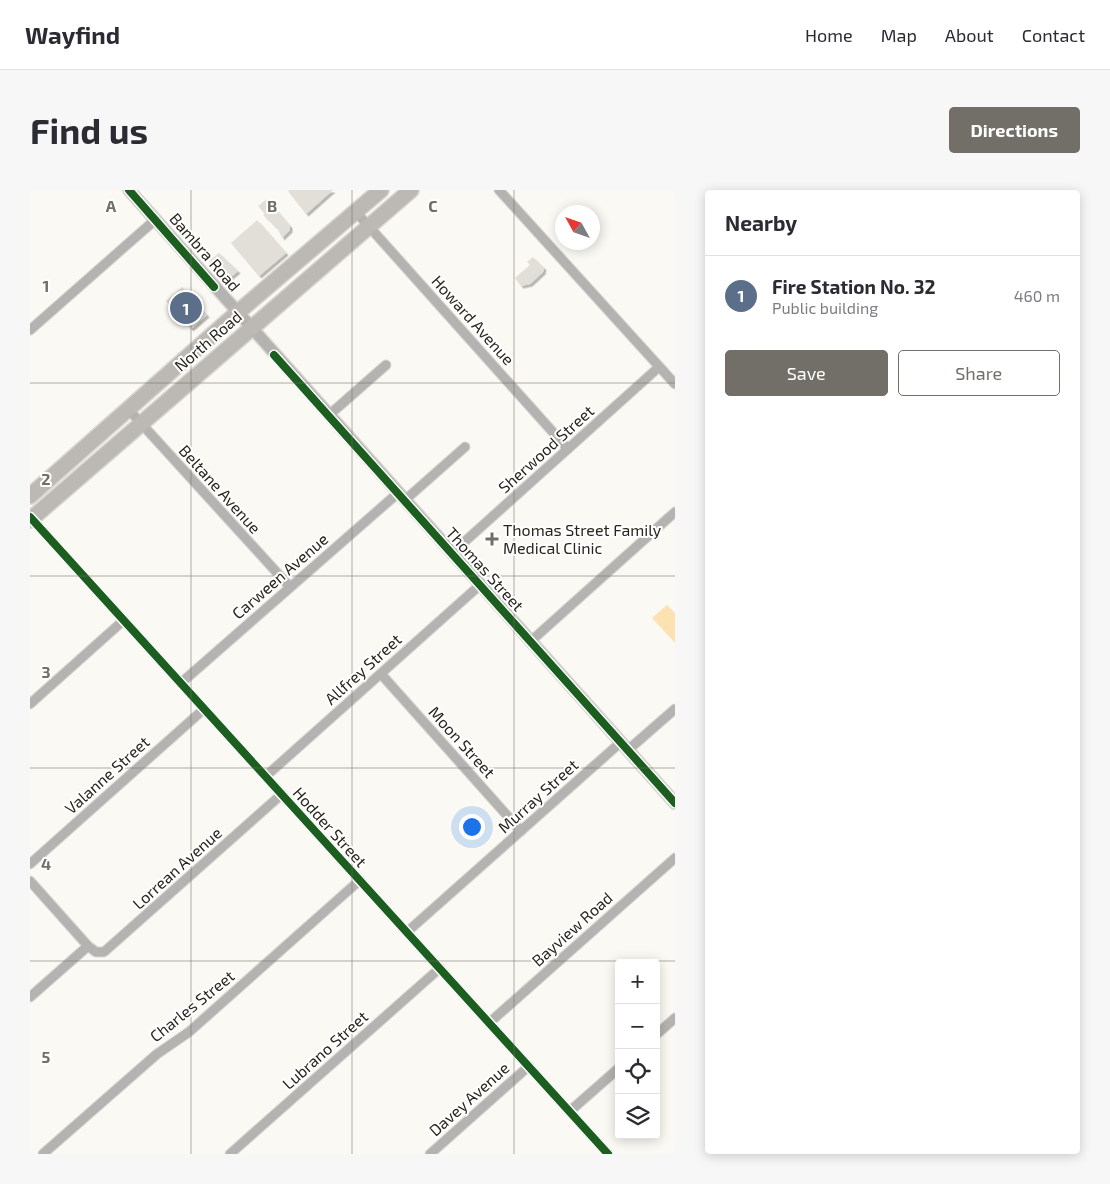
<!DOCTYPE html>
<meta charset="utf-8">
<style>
:root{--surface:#fff;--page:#f7f7f7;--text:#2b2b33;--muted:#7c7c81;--line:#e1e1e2;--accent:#726f68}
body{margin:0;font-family:"Exo 2",sans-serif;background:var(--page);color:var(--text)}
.controls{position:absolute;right:15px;bottom:15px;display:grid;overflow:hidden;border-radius:5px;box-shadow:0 2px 12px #0003}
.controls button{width:45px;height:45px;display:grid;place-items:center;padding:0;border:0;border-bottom:1px solid var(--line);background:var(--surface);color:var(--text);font:25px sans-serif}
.compass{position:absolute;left:525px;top:15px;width:45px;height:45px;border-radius:50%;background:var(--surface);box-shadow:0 2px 12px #0003;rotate:310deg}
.you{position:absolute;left:441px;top:636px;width:18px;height:18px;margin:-12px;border:4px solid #fff;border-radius:50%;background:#1a73e8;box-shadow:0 0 0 8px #1a73e833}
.badge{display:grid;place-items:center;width:32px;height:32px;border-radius:50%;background:var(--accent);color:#fff;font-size:16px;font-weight:700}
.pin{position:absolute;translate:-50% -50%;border:2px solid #fff;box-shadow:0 1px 5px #0006}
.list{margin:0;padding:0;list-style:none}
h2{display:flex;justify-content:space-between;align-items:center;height:65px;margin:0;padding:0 20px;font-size:21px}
h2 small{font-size:16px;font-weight:400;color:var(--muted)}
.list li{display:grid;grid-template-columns:32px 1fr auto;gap:15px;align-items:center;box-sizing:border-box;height:80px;padding:0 20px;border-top:1px solid var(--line)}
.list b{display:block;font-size:19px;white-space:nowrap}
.list p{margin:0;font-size:16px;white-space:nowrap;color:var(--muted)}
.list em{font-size:16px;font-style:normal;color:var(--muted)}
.actions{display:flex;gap:10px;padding:15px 20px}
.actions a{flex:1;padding:11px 0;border:1px solid var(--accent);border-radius:5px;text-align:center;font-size:18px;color:var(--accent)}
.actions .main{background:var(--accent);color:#fff}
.icon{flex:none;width:28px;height:28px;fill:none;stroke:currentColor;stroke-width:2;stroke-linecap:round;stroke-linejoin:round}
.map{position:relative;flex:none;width:645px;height:964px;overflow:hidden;border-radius:5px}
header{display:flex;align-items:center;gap:30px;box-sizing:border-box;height:70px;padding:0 25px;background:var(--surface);border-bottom:1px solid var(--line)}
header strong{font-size:24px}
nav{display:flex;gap:28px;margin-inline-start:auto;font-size:18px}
.intro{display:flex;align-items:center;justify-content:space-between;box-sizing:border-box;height:120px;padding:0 30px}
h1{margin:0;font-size:35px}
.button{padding:12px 22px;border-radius:5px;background:var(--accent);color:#fff;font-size:18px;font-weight:700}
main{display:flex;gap:30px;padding:0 30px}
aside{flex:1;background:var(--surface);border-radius:5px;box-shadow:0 2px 12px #0003}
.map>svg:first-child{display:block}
.green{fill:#fce2b3}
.building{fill:#e2ded8;filter:url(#shadow)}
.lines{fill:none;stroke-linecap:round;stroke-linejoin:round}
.minor-casing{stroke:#d9d6d2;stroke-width:11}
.tertiary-casing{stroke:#d9d6d2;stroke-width:14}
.trunk-casing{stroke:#d9d6d2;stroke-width:18}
.minor{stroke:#b5b3b1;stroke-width:9}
.tertiary{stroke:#b5b3b1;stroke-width:11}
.trunk{stroke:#bcb9b4;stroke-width:15}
.cycleway-casing{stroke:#fff;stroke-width:11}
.cycleway{stroke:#1b5e20;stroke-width:8}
.grid{fill:none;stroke:#726f68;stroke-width:1;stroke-opacity:0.55}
.poi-dot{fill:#726f68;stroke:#fff;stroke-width:2}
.labels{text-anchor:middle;stroke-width:4;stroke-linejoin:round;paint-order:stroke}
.street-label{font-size:16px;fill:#29251d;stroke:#fff}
.poi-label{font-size:16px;fill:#29251d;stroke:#fff;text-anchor:start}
.grid-label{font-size:16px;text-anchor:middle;font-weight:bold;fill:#726f68;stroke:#fff;stroke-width:4;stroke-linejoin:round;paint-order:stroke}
</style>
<header>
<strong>Wayfind</strong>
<nav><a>Home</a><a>Map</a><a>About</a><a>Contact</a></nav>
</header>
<div class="intro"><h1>Find us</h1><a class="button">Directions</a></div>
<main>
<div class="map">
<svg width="645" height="964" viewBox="0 0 645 964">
<defs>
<filter id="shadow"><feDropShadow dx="2.5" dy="2.5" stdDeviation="0" flood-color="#0004"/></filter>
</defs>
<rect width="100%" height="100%" fill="#fbf9f4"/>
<polygon class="green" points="637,415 645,423 645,453 622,428"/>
<g class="building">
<polygon points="259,0 303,0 276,24 258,1"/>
<polygon points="237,9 260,36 260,40 252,48 248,39 233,25 235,24 228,16"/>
<polygon points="227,30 256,63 229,86 201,53"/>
<polygon points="189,63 208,81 196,91 179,71"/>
<polygon points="503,67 514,78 513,82 500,94 491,96 485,88 500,75 497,72"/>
<polygon points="152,97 177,125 161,139 136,111"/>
</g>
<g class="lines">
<defs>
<g id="minor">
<polyline points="469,0 645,194"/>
<polyline points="326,22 538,259"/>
<polyline points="0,140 125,30"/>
<polyline points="99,220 260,397"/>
<polyline points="299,225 356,175"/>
<polyline points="375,310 435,257"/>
<polyline points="0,327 578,964"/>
<polyline points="422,363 629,177"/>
<polyline points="501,451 645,322"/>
<polyline points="351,484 491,641"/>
<polyline points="151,493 368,303"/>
<polyline points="0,514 94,430"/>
<polyline points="598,560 645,519"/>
<polyline points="236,586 450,395"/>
<polyline points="0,674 174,519"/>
<polyline points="0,691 58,756 66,762 74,762 252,604"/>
<polyline points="377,742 591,552"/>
<polyline points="0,807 58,756"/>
<polyline points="459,833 645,668"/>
<polyline points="626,845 645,828"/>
<polyline points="540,921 589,878"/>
<polyline points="13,964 127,864 159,842 330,690"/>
<polyline points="200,964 410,778"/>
<polyline points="400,964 499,876"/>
</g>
<polyline id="tertiary" points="99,0 645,613"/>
<g id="trunk">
<polyline points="0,306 207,123 351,0"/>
<polyline points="0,330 381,0"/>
</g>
</defs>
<use href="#minor" class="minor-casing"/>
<use href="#tertiary" class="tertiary-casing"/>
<use href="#trunk" class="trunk-casing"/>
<use href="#minor" class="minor"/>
<use href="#tertiary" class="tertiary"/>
<use href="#trunk" class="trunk"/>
<defs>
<g id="cycleway">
<polyline points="99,0 184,97"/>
<polyline points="244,165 645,613"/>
<polyline points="0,327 578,964"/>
</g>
</defs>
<use href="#cycleway" class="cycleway-casing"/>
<use href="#cycleway" class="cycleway"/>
</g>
<path class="grid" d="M161,0v964M322,0v964M484,0v964M0,193h645M0,386h645M0,578h645M0,771h645"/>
<path class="poi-dot" d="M459.5 341.5h5v5h5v5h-5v5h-5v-5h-5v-5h5z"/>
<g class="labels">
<g class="street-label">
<text transform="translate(175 62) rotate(49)" y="6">Bambra Road</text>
<text transform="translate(443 130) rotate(48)" y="6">Howard Avenue</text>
<text transform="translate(178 151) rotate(-41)" y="6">North Road</text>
<text transform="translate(516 259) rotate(-42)" y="6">Sherwood Street</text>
<text transform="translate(190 299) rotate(48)" y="6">Beltane Avenue</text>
<text transform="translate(455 379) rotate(48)" y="6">Thomas Street</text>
<text transform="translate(250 386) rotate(-41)" y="6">Carween Avenue</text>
<text transform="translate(333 479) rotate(-42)" y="6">Allfrey Street</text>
<text transform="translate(432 552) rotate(48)" y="6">Moon Street</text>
<text transform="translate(77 585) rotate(-42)" y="6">Valanne Street</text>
<text transform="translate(508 606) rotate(-42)" y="6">Murray Street</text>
<text transform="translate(300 637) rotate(48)" y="6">Hodder Street</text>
<text transform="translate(147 678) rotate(-42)" y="6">Lorrean Avenue</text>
<text transform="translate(542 739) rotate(-42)" y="6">Bayview Road</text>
<text transform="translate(162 816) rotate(-39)" y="6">Charles Street</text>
<text transform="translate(295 860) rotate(-42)" y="6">Lubrano Street</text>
<text transform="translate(439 909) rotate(-42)" y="6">Davey Avenue</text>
</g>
<g class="poi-label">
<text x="473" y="346">Thomas Street Family<tspan x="473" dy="18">Medical Clinic</tspan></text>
</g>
</g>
<g class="grid-label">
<text x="81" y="22">A</text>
<text x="242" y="22">B</text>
<text x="403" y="22">C</text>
<text x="16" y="102">1</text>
<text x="16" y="295">2</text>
<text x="16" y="488">3</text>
<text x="16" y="680">4</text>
<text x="16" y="873">5</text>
</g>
</svg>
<div class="controls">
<button>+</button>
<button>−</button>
<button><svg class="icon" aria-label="locate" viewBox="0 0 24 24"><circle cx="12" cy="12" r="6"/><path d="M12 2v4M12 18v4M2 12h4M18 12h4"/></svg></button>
<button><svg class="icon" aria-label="layers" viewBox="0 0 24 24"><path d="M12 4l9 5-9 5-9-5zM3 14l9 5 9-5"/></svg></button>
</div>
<svg class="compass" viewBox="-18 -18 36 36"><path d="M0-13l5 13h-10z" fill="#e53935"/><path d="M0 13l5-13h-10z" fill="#7c7c81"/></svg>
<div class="you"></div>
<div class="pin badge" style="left:156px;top:118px;background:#5c6f8a">1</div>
</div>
<aside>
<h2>Nearby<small></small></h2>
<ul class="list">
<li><span class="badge" style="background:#5c6f8a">1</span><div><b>Fire Station No. 32</b><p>Public building</p></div><em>460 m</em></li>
</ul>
<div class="actions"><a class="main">Save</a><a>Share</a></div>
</aside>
</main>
